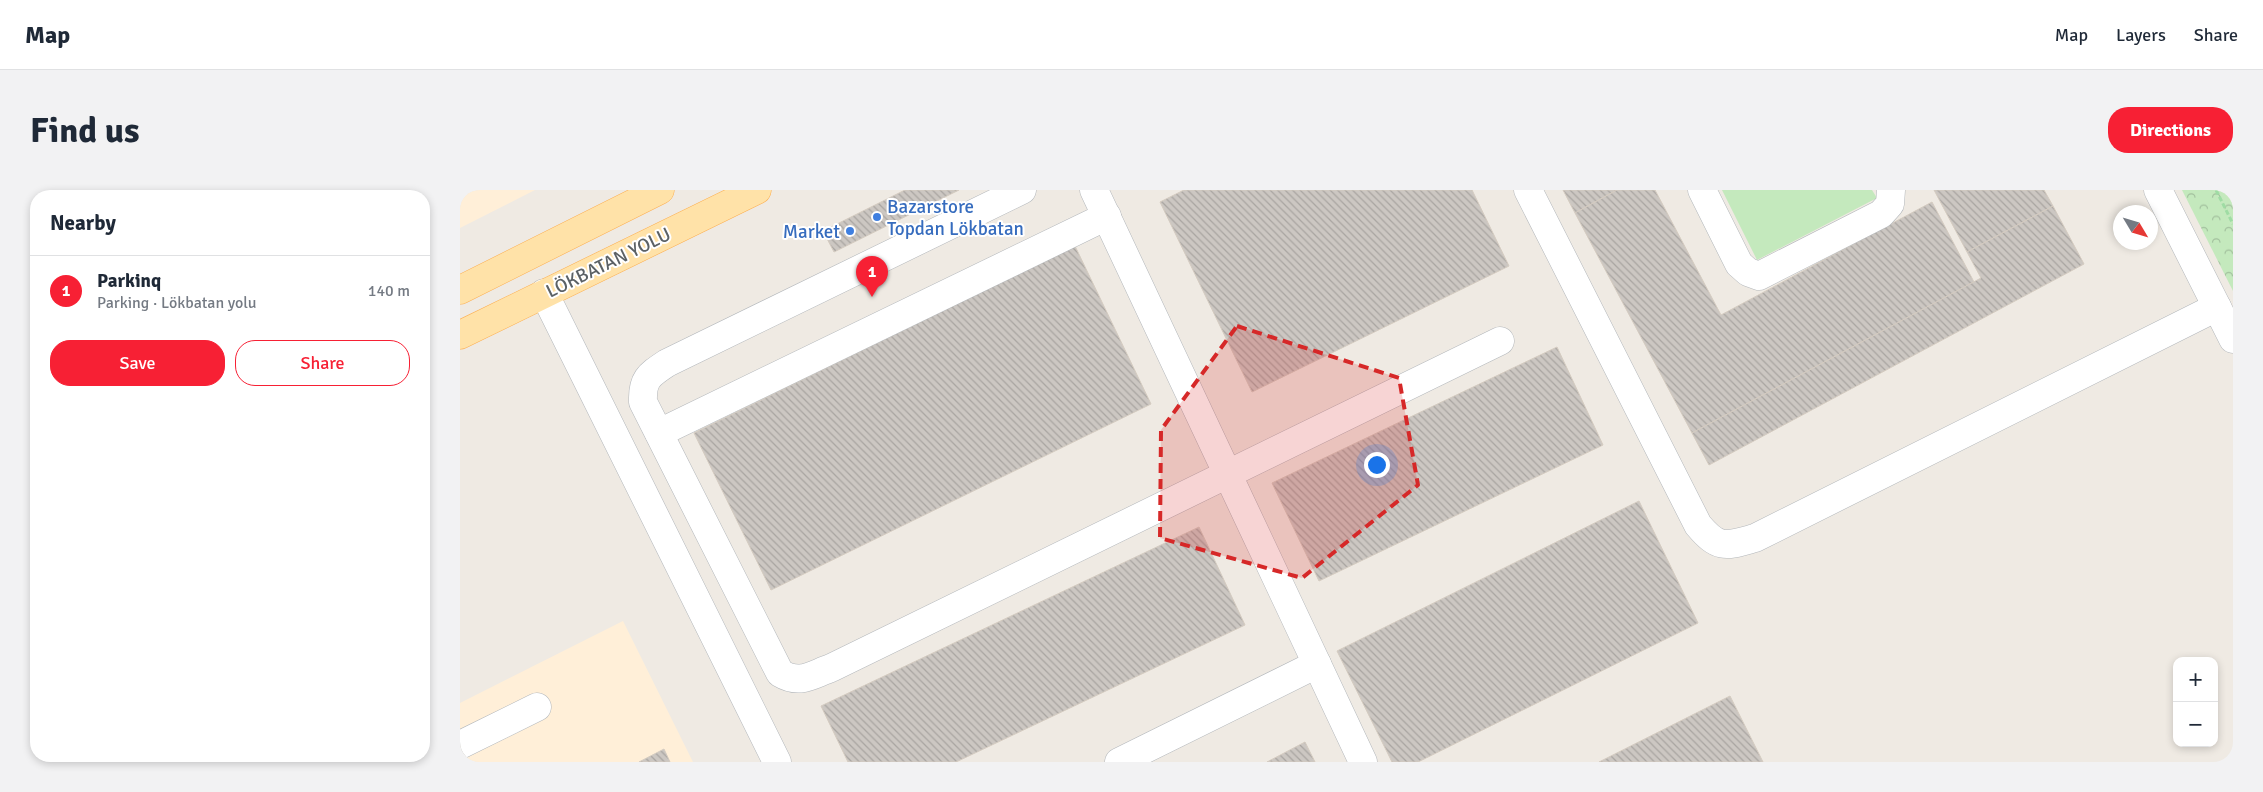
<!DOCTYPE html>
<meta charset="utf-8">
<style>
:root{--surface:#fff;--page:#f2f2f3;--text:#1f2937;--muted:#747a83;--line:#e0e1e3;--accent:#f72034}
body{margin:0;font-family:Signika,sans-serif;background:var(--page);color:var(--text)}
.controls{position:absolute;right:15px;bottom:15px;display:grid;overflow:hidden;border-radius:10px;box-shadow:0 2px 8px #0003}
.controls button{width:45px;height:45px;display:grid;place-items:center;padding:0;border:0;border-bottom:1px solid var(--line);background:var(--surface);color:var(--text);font:25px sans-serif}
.compass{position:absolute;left:1653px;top:15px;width:45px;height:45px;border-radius:50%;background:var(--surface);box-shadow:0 2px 8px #0003;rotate:128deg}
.you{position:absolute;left:916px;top:274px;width:18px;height:18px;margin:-12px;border:4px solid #fff;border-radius:50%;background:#1a73e8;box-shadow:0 0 0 8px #1a73e833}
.badge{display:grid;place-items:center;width:32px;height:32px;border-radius:50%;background:var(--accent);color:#fff;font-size:16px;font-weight:700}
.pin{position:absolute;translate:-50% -41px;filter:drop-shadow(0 1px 2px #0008)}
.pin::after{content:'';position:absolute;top:26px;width:18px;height:15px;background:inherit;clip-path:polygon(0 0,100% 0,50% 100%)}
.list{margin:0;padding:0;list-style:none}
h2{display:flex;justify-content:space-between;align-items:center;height:65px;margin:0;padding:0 20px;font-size:21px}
h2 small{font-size:16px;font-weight:400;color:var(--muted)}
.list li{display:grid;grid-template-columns:32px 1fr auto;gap:15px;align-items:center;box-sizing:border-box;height:70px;padding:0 20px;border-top:1px solid var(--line)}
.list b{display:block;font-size:19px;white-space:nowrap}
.list p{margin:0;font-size:16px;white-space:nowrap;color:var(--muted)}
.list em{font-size:16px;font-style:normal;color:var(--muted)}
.actions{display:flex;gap:10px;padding:15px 20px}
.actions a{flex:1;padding:11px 0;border:1px solid var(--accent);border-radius:20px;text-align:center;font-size:18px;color:var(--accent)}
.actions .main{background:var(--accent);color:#fff}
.map{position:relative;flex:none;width:1773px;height:572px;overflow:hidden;border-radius:20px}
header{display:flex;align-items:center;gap:30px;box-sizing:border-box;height:70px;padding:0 25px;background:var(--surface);border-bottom:1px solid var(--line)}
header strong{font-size:24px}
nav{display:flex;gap:28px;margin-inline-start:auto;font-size:18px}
.intro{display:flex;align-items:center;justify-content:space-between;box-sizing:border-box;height:120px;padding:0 30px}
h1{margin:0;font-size:35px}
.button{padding:12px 22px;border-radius:20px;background:var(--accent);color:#fff;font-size:18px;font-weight:700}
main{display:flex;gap:30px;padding:0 30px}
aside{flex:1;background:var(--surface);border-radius:20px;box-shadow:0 2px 8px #0003}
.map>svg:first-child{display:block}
.commercial{fill:#ffefd8}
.grass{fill:#c4e9bd}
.park{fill:url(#park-crowns)}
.building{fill:url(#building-back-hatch);stroke:#d4cbc0}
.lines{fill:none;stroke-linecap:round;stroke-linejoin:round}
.minor-casing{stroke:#b3b7bb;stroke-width:29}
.major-casing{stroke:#fdae4e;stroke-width:29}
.path{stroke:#9fdca4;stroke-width:3;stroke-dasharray:5 2.5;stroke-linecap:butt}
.minor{stroke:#fff;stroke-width:28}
.major{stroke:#ffe2a8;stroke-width:28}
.marked{fill:#d62828;fill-opacity:0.2;stroke:#d62828;stroke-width:4;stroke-dasharray:10 6;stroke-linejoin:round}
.shop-dot{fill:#3f7fe0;stroke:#fff;stroke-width:2}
.labels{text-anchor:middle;stroke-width:4;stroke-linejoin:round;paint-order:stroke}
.shop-label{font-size:19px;fill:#366cbe;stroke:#fff;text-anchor:start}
.street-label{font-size:19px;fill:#5b6165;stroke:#fff}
</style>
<header>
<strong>Map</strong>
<nav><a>Map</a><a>Layers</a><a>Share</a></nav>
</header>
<div class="intro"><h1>Find us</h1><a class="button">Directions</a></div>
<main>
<aside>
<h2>Nearby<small></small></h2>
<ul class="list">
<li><span class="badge">1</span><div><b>Parkinq</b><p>Parking · Lökbatan yolu</p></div><em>140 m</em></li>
</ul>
<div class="actions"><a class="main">Save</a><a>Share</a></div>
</aside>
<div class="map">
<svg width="1773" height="572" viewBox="0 0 1773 572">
<defs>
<pattern id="park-crowns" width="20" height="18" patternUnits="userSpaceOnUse" patternTransform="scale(1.25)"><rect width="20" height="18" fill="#c4e9bd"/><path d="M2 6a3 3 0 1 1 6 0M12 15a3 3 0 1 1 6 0" fill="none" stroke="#a2c09d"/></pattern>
<pattern id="building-back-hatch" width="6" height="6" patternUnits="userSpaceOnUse" patternTransform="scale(1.25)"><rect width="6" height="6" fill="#ccc7c2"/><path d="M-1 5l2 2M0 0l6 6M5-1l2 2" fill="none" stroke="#a9a5a1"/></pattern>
</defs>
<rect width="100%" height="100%" fill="#efeae3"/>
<g class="commercial">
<polygon points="0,0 75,0 0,38"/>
<polygon points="163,431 233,572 0,572 0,513"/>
</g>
<polygon class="grass" points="1262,0 1412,0 1417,8 1297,70"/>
<polygon class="park" points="1722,0 1773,0 1773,101"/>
<g class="building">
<polygon points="445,0 499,0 374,62 363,41"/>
<polygon points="724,0 1012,0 1049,76 792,202 700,12"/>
<polygon points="1103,0 1157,0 1115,23"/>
<polygon points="1157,0 1195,0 1261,125 1472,12 1514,92 1232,243 1115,23"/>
<polygon points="1474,0 1584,0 1593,16 1507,62"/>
<polygon points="1593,16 1624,74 1249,275 1232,243 1521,88 1507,62"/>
<polygon points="615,56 691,214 311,400 234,243"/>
<polygon points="1097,157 1143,255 859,391 812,293"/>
<polygon points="1179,311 1238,433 958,572 932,572 877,461"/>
<polygon points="739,337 785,435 496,572 388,572 361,516"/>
<polygon points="1270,506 1303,572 1139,572"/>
<polygon points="845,552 855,572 807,572"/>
<polygon points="204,559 210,572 179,572"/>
</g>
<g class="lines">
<defs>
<g id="minor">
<path d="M562,0l-355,173c-18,12 -25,16 -24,39l137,271c20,12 31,2 51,-5l669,-327"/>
<polyline points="634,0 903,572"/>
<path d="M1068,0l170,335c21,25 28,21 57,13l462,-231"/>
<polyline points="1242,0 1279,74 1288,82 1299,86 1421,24 1430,14 1431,0"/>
<polyline points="1698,0 1773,149"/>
<polyline points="84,103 317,572"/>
<polyline points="199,243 647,26"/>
<polyline points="0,555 77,517"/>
<polyline points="659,572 857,474"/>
</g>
<g id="major">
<polyline points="0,100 200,0"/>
<polyline points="0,145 297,0"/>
</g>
</defs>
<use href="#minor" class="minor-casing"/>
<use href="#major" class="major-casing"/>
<polyline class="path" points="1756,0 1773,34"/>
<use href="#minor" class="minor"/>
<use href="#major" class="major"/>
</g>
<path class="marked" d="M777,136l162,52 19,107 -116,93 -142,-40 1,-108z"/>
<g class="shop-dot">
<circle cx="417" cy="27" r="5"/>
<circle cx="390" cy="41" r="5"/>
</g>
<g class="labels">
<g class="shop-label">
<text x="427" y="23">Bazarstore<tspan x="427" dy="22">Topdan Lökbatan</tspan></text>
<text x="380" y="48" text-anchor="end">Market</text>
</g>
<g class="street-label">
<text transform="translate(148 72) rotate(-26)" y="7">LÖKBATAN YOLU</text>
</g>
</g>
</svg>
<div class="controls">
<button>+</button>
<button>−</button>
</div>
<svg class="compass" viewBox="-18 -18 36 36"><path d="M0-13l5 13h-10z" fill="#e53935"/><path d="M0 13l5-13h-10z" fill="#747a83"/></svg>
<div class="you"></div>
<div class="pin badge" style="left:412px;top:107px">1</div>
</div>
</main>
